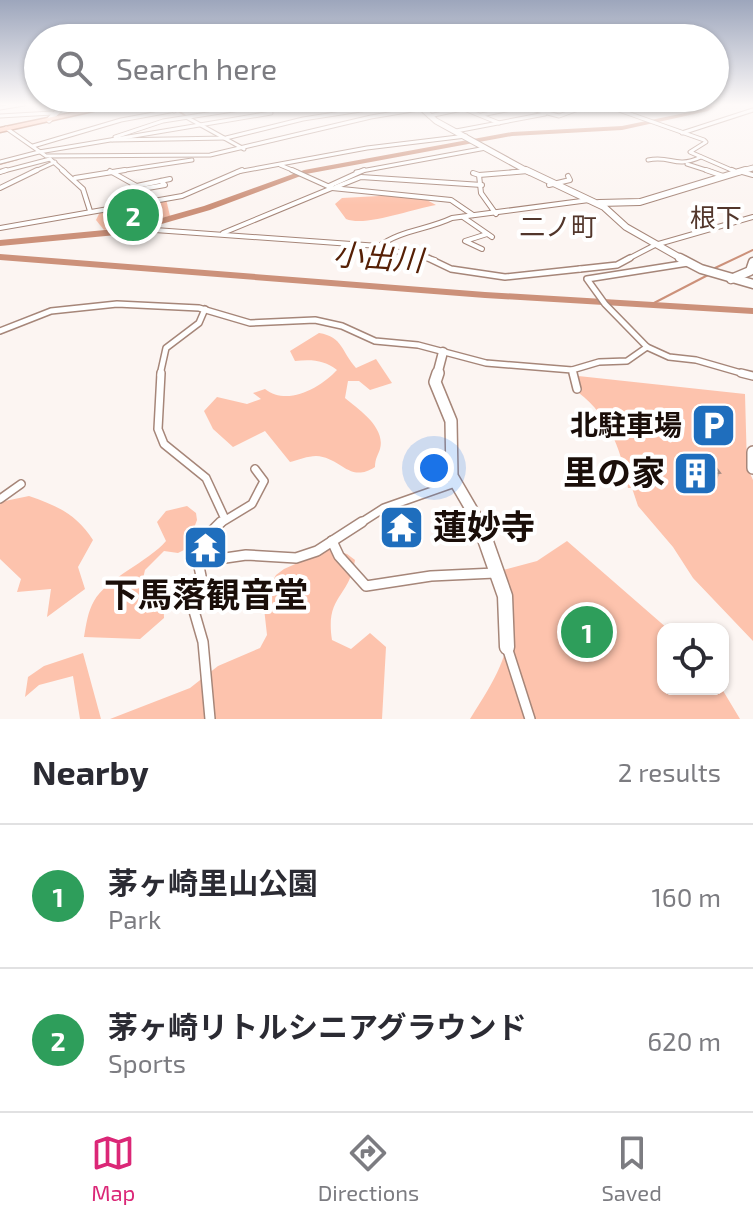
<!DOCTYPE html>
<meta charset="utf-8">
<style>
:root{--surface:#fff;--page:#f2f2f3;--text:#2b2b33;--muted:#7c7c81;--line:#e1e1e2;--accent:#db2777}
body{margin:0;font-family:"Exo 2","Noto Sans JP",sans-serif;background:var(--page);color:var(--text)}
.controls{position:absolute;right:24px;bottom:24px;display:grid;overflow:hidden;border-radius:16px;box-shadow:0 2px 6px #0004}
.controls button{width:72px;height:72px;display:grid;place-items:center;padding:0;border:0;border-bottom:2px solid var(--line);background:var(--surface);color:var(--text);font:40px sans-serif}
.you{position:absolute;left:434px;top:468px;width:28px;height:28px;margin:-20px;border:6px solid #fff;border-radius:50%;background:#1a73e8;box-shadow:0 0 0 12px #1a73e833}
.badge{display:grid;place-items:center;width:52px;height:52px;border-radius:50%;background:var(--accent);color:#fff;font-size:26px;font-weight:700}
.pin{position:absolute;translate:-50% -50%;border:4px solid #fff;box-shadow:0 2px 8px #0006}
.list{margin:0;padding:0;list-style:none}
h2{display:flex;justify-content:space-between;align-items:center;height:104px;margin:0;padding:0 32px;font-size:34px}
h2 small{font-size:26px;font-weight:400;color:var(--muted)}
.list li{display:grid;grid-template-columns:52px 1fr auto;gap:24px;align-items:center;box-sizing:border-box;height:144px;padding:0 32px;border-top:2px solid var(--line)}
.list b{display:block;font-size:30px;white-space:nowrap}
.list p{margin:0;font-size:26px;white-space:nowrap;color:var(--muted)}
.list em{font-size:26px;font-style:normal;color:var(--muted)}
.icon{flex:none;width:44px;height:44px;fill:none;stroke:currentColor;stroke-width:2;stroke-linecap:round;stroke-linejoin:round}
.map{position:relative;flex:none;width:753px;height:719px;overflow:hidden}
.search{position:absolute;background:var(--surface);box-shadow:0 2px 6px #0004;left:24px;right:24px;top:24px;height:88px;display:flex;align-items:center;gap:20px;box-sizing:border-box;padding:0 28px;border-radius:44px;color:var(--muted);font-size:30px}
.sheet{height:392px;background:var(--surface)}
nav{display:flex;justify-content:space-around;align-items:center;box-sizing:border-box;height:112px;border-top:2px solid var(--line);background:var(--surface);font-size:22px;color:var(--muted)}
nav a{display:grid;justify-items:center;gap:4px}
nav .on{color:var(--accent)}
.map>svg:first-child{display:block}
.green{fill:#fdc3ad}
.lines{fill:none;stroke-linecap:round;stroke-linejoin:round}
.stream{stroke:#cc917a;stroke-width:2}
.river{fill:#cc917a;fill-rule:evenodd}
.street-far4-casing{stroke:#a68679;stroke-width:5}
.street-far3-casing{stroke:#a68679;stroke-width:6}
.street-far2-casing{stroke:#a68679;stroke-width:8}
.street-far1-casing{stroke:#a68679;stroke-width:10}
.street-casing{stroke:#a68679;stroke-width:12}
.secondary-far4-casing{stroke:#a68679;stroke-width:7}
.secondary-far3-casing{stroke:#a68679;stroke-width:8}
.secondary-far2-casing{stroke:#a68679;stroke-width:11}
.secondary-far1-casing{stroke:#a68679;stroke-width:14}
.secondary-casing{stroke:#a68679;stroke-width:17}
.primary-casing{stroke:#af694d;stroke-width:3}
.street-far4{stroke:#fff;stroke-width:3}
.street-far3{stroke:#fff;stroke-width:4}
.street-far2{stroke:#fff;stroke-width:5}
.street-far1{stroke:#fff;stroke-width:7}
.street{stroke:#fff;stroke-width:9}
.secondary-far4{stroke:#fff;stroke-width:5}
.secondary-far3{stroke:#fff;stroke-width:6}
.secondary-far2{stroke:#fff;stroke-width:8}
.secondary-far1{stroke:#fff;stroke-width:11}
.secondary{stroke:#fff;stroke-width:14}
.primary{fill:#ffc2aa;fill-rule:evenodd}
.wall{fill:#c9ab9f}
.building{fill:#eac7b9;stroke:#a48b82;stroke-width:2}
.labels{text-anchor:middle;stroke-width:8;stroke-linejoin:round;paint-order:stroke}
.far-neighbourhood-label{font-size:26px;fill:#52362b;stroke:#fff}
.poi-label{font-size:28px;font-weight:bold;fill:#1a0e09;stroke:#fff;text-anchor:end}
.water-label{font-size:30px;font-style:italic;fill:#562006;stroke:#fff}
.near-poi-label{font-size:34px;font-weight:bold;fill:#1a0e09;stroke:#fff;text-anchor:end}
</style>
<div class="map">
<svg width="753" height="719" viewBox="0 0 753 719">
<rect width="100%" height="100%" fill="#fcf5f2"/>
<g class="green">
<path d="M416,194l20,11c-25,4 -70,22 -90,14l-11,-15 7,-6z"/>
<polygon points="166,199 170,216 104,230 96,220 100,212"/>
<path d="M319,333c24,4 22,18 37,35l20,-9 16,24 -22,7 -11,-9h-11l-3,17c13,11 41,29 35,51 -2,6 -5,10 -5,18 -26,17 -34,-10 -59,-11 -8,0 -18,4 -26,6l-25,-31 -32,16 -20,-18 -9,-18 13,-14 30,7 14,-5 -8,-6 12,-4c23,18 56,-2 72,-19 -12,-10 -26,-11 -42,-9l-5,-10z"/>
<path d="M569,375l176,19 2,73 6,13v161l-60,-63 -20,-31 -35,-41 -6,-18h-4c-7,-41 -21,-77 -56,-100z"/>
<path d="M29,496c29,10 47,18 64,44l-15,27 7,22 -38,28 4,-28 -34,3 4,-13 -21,-20v-57z"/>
<path d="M187,506l9,7 1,7 -11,29 -8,4 -14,-2 -19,19 -5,21 23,3 1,24 -24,21 -56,-2c2,-12 4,-26 10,-36 13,-23 54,-39 72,-60l-9,-19 9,-11z"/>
<path d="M567,541l101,88h-5v60h59l18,30h-270c38,-60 47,-78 33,-149l34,-9z"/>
<path d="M329,549l18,5 8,6c-6,39 -30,35 -23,80l19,9 19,-16 16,14 -4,72h-272l80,-31 28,-22 42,-18 7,-13 -4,-36 13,-24 8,-6z"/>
<polygon points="83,653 101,719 80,719 73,676 39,685 25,697 28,677 44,666"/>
</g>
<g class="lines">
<g class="stream">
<polyline points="186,116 178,111 227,104"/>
<polyline points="0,164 18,159"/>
<polyline points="715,268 753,250"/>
<polyline points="652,304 708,275"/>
</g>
<g class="river">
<polygon points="711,104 718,104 708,111 622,130 512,136 306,174 210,210 127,234 0,246 0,240 126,228 204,206 304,170 512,132 622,126 704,109"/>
<polygon points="0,254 485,292 753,308 753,314 485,298 0,260"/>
</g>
<defs>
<g id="street-far4">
<polyline points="121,104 136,104"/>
<polyline points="161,104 174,111"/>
<polyline points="452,104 499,123"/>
<polyline points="513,104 559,116 592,104"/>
<polyline points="613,104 616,109 704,140 706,142 690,152 736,172"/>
<polyline points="613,104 641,107 647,104"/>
<polyline points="0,108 24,104"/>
<polyline points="481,115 537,104"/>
<polyline points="0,116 52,113"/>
<polyline points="429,116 486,104"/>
<polyline points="188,118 244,149"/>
<polyline points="6,128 46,156 210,155 371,117 448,104"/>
<polyline points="456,131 545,114"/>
<polyline points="682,133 753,110"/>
<polyline points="115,137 163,121 271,104"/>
<polyline points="112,140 226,138 303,119 399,104"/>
<polyline points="33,146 121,120 208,104"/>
<polyline points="50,159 65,172"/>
<path d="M648,160c24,-5 26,9 53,-3"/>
<polyline points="0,162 39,152 271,113"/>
<polyline points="687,164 712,172"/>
<polyline points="280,165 297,172"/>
<polyline points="739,171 744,172"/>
<polyline points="0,172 50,159"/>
<polyline points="33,172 55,162"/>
<polyline points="112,172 192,160"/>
<polyline points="237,172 367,148 466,136"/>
<polyline points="356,172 486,148"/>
<polyline points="512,172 528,171"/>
</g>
<g id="street-far3">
<polyline points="62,170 83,189 90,211"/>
<polyline points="292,170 332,188 451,200 473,215"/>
<polyline points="706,170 723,176"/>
<polyline points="732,170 736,172"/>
<polyline points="110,171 142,189 165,185 161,181"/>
<polyline points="739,171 753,175"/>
<polyline points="0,172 6,170"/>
<polyline points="473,173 479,175 481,193 496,214"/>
<polyline points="479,175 528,171"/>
<polyline points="75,178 125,170"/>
<polyline points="549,185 570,180 568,176"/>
<polyline points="329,186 364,170"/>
<polyline points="132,187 170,179"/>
<polyline points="336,187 361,177 482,185"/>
<polyline points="0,188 37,170"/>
<polyline points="463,217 492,237"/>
<polyline points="0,228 182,196 242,170"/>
<polyline points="141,229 379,246"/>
<polyline points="223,233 332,188"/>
<polyline points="377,247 435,260"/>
<path d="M378,247c22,-17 49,-17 74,-29l137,-18"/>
<polyline points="482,249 465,241 487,234"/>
<polyline points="626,260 655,245 753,217"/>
</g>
<g id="street-far2">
<polyline points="428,258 451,269 505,277 580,269"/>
<polyline points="688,263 587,279 605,304 647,347 669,357 696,360 748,375"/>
<polyline points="580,269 617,265 630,258"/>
<polyline points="0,331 51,311 117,304 199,308 250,323 315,320 342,326 375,341 418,345 486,363 572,370 599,362 627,361 647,347"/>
<polyline points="572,370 573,375"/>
<polyline points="160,375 166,348 199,323 205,309"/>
</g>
<g id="street-far1">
<polyline points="161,373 158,429 164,444 206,478 225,519"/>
<polyline points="573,373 577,389"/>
<polyline points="741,373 753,376"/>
<polyline points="0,499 21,484"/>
<polyline points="219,524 252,504 264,481 255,469"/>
<polyline points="359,524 384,508 455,483"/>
</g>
<g id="street">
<polyline points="332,541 339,556 366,586 431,576 495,573"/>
<polyline points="198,562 246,555 296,558 317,551 362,522"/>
<polyline points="507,647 530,719"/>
<polyline points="210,719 203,642 192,604 201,576 198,562 209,534 221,522"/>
</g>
<g id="secondary-far4">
<polyline points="417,104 436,121 529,172"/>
<polyline points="49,120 65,104"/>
<polyline points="739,172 753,168"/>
</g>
<g id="secondary-far3">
<polyline points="526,170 604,207 626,227 684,260"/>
<polyline points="599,203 640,202 745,170"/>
</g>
<g id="secondary-far2">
<polyline points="680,258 701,269 753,284"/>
<polyline points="731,279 750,271 753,262"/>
<polyline points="437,375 443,352"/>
</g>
<g id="secondary-far1">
<polyline points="438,373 435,382 451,421 452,476 480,524"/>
<polyline points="753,452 753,468"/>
</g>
<polyline id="secondary" points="479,522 505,596 507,647"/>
<polygon id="primary" points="114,104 124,104 0,132 0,128"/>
</defs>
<use href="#street-far4" class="street-far4-casing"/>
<use href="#street-far3" class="street-far3-casing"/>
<use href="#street-far2" class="street-far2-casing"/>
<use href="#street-far1" class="street-far1-casing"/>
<use href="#street" class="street-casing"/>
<use href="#secondary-far4" class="secondary-far4-casing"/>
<use href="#secondary-far3" class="secondary-far3-casing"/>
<use href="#secondary-far2" class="secondary-far2-casing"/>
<use href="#secondary-far1" class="secondary-far1-casing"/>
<use href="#secondary" class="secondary-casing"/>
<use href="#primary" class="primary-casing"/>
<use href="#street-far4" class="street-far4"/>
<use href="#street-far3" class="street-far3"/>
<use href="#street-far2" class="street-far2"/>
<use href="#street-far1" class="street-far1"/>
<use href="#street" class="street"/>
<use href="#secondary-far4" class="secondary-far4"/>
<use href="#secondary-far3" class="secondary-far3"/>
<use href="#secondary-far2" class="secondary-far2"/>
<use href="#secondary-far1" class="secondary-far1"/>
<use href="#secondary" class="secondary"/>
<use href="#primary" class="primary"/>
</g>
<polygon class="wall" points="683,458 720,473 716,481 692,483 680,465"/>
<polygon class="building" points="707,456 720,473 696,475 683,458"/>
<linearGradient id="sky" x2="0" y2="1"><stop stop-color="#9da6bc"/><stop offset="0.51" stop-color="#fefaf9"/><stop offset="1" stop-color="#fefaf9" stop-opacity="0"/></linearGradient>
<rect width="753" height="205" fill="url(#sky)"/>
<defs>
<symbol id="parking-square" viewBox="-11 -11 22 22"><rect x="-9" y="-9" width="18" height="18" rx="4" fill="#1f6ebd" stroke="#fff"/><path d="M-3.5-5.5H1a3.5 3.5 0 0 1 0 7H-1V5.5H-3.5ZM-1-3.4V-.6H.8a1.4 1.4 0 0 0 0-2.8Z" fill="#fff"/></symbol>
<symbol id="building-square" viewBox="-11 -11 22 22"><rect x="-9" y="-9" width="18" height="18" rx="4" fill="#1f6ebd" stroke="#fff"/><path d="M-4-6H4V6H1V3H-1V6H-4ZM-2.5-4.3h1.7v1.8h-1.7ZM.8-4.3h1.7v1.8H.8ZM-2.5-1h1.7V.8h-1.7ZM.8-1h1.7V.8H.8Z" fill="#fff"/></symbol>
<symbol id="temple-square" viewBox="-11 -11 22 22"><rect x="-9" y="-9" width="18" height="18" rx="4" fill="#1f6ebd" stroke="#fff"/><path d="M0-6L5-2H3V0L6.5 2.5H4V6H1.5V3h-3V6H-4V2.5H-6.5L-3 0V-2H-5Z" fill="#fff"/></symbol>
</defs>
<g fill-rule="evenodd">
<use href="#parking-square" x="688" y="400" width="51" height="51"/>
<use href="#building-square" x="670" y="448" width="51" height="51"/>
<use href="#temple-square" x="376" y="502" width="51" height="51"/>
<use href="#temple-square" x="180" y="522" width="51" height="51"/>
</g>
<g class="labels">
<g class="far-neighbourhood-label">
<text x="716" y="227">根下</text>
<text x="558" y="236">二ノ町</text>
</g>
<g class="poi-label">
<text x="682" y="435">北駐車場</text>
</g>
<g class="water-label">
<text transform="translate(378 258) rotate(4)" y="10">小出川</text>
</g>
<g class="near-poi-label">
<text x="665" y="485">里の家</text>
<text x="433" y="539" text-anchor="start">蓮妙寺</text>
<text x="206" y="607" text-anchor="middle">下馬落観音堂</text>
</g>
</g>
</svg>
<div class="controls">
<button><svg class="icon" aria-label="locate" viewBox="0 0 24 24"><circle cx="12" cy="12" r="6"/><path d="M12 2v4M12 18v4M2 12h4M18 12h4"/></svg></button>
</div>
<div class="you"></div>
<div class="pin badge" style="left:587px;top:632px;background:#2e9e5b">1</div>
<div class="pin badge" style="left:133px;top:215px;background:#2e9e5b">2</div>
<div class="search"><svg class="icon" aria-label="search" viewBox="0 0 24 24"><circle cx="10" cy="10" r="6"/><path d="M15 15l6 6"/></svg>Search here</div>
</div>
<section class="sheet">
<h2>Nearby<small>2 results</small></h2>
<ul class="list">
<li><span class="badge" style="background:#2e9e5b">1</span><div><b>茅ヶ崎里山公園</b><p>Park</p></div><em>160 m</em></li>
<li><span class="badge" style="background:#2e9e5b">2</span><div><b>茅ヶ崎リトルシニアグラウンド</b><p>Sports</p></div><em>620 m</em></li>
</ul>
</section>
<nav>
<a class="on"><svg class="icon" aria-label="map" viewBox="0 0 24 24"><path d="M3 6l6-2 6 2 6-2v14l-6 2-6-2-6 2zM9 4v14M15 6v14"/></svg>Map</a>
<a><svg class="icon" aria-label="directions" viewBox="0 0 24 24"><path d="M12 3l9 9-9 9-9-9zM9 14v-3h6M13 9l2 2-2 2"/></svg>Directions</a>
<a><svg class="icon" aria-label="saved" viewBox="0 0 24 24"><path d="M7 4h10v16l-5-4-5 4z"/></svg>Saved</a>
</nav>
